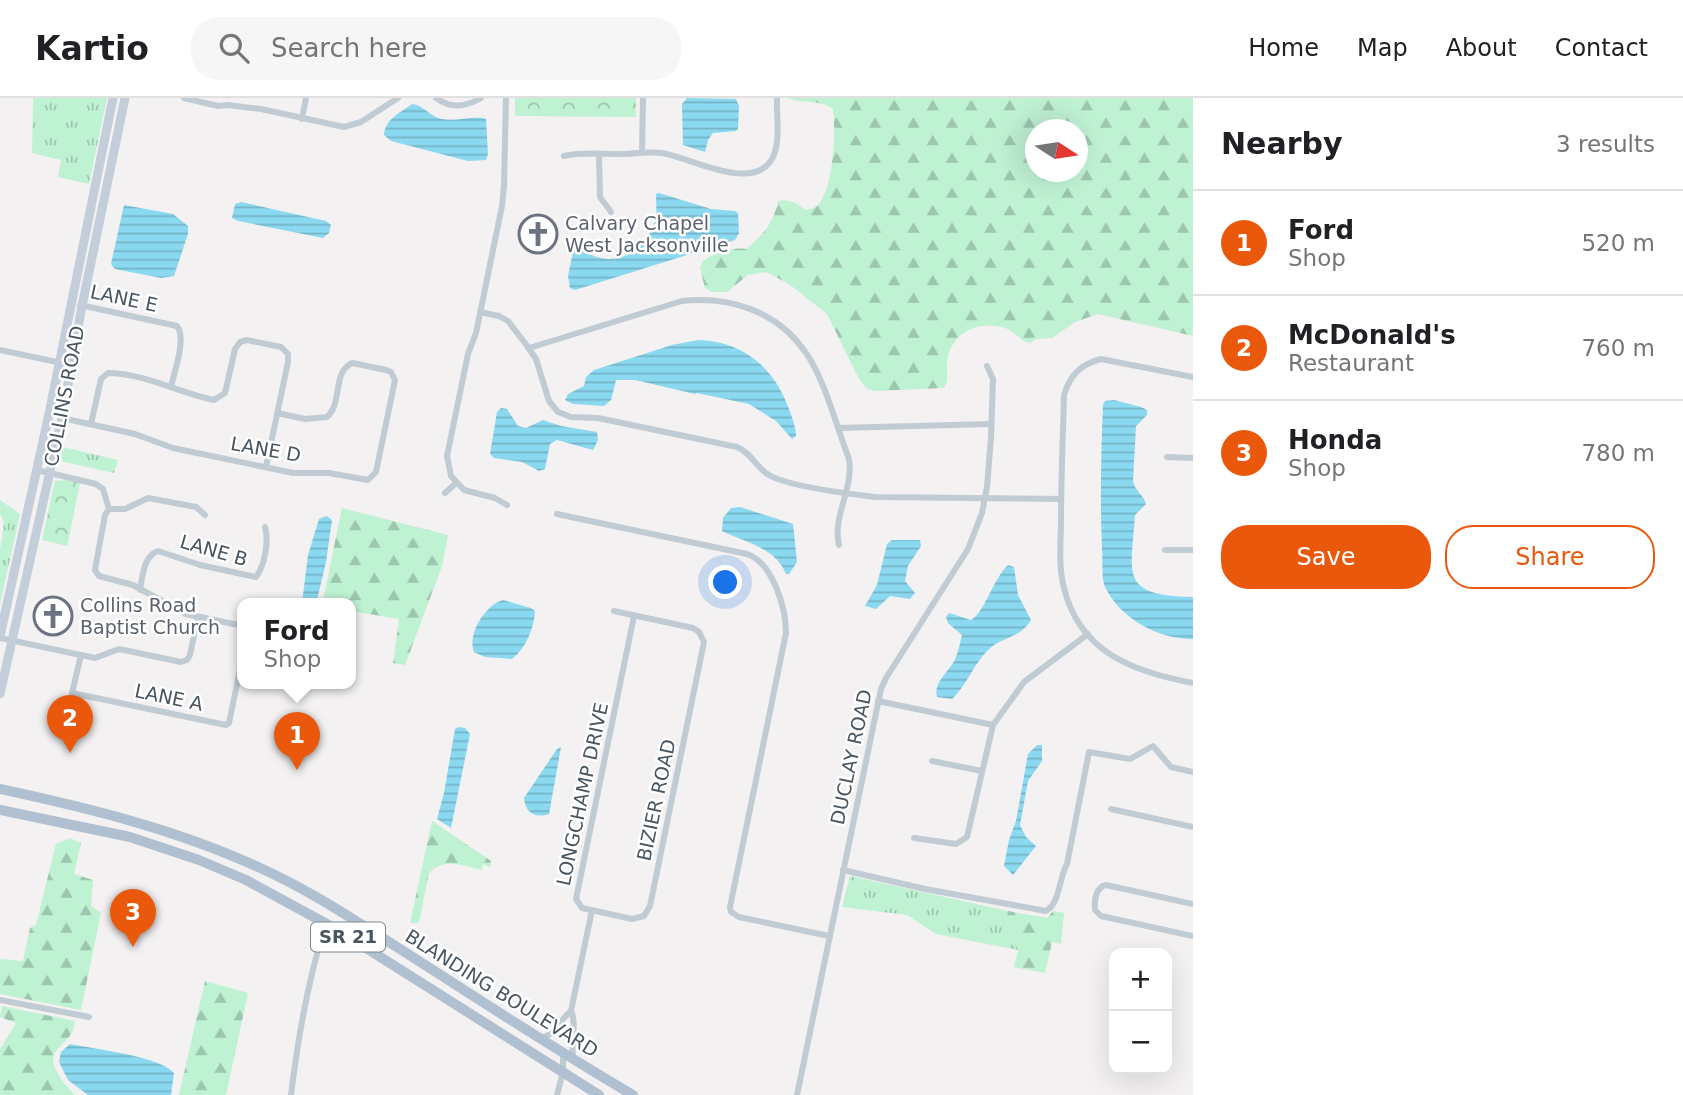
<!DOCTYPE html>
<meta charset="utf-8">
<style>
:root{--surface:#fff;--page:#f6f6f6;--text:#202124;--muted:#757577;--line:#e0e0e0;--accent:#ea580c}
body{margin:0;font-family:"DejaVu Sans",sans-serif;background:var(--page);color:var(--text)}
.controls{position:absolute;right:21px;bottom:21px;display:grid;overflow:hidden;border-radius:14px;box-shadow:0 7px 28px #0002}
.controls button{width:63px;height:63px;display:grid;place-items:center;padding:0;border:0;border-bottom:2px solid var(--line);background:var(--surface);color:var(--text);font:35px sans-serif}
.compass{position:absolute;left:1025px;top:21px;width:63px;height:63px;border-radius:50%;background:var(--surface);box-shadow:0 7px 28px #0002;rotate:102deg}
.you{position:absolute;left:726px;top:485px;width:24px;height:24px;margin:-18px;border:5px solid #fff;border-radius:50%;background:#1a73e8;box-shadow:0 0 0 10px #1a73e833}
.badge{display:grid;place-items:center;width:46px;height:46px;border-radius:50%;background:var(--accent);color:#fff;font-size:23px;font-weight:700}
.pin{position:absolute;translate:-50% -58px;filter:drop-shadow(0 2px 4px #0008)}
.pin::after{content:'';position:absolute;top:37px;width:24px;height:21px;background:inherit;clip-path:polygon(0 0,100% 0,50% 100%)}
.popup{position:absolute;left:237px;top:500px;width:119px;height:91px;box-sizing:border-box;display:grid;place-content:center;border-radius:14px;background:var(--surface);filter:drop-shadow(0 2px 5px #0005);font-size:23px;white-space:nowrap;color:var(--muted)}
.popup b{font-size:26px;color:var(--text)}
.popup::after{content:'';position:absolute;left:50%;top:100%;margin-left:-14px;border:14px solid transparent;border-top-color:var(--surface)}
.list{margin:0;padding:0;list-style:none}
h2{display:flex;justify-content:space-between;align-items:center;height:91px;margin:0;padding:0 28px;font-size:30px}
h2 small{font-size:23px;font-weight:400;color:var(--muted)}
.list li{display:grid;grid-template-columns:46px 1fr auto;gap:21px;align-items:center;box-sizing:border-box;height:105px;padding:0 28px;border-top:2px solid var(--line)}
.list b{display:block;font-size:26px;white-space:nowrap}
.list p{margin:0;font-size:23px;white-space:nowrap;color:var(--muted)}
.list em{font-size:23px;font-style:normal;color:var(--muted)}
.actions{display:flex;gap:14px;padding:21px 28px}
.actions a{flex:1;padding:16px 0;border:2px solid var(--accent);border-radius:28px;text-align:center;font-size:24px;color:var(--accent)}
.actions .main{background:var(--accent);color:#fff}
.icon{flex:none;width:38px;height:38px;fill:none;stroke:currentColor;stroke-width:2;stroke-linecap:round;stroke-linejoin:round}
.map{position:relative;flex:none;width:1193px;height:997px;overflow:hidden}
header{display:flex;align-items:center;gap:42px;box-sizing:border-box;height:98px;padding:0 35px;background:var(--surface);border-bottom:2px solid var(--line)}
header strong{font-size:33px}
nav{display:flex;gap:38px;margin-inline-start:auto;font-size:24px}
.search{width:490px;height:63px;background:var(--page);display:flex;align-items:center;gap:18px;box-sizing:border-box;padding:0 24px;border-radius:28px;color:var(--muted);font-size:26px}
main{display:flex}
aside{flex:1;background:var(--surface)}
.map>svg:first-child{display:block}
.grass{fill:url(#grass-tufts)}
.forest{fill:url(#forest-firs);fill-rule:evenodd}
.park{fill:url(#park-crowns)}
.water{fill:url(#water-rules)}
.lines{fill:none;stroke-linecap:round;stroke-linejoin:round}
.minor{stroke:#c1cbd3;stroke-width:6}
.secondary{stroke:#c3ceda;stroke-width:9}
.primary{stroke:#b0c0d0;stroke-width:10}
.labels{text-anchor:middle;stroke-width:5;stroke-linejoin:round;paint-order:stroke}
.shield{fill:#fff;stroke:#7f878f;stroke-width:2}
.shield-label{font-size:18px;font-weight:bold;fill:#48545f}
.worship-label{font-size:19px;fill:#5b616d;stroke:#fff;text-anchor:start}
.street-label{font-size:19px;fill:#48545f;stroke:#fff}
</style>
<header>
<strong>Kartio</strong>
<div class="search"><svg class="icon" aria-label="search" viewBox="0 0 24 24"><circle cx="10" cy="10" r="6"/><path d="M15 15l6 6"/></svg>Search here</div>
<nav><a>Home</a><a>Map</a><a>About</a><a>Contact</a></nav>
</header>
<main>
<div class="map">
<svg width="1193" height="997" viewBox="0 0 1193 997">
<defs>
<pattern id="grass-tufts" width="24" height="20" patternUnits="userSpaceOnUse" patternTransform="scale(1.75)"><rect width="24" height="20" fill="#bff1d3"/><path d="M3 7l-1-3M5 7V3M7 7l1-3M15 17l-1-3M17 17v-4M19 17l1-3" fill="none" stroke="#9dc6ae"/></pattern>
<pattern id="forest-firs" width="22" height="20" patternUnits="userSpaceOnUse" patternTransform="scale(1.75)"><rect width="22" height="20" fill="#bff1d3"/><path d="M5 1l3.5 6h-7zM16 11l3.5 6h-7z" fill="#9dc6ae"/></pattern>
<pattern id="park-crowns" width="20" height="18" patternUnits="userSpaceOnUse" patternTransform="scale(1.75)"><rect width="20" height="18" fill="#bff1d3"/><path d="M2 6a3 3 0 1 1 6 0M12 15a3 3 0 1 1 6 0" fill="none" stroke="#9dc6ae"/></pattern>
<pattern id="water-rules" width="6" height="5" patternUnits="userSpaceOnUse" patternTransform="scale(1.75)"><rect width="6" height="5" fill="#8bd9f0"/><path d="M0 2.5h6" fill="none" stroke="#74b3c6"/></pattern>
</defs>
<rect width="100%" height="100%" fill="#f3f1f1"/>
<g class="grass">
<polygon points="33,0 107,0 89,86 58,79 61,62 32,55"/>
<polygon points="63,349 118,362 114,375 60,363"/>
<polygon points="0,402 20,416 0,506 0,452 4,425 0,415"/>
<polygon points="850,778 1008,813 1006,823 1018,852 936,836 907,817 842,809"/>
</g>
<g class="forest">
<path d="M788,0h405v238l-95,-22 -23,8 -23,16 -16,1 -6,4c-11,-2 -17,-14 -28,-16 -27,-6 -50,6 -55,34 -2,11 3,17 -3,27l-70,3 -8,-3 -7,-9 -32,-65 -38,-30 -23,-12 -18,3 -21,17h-15l-7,-4 -5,-20 3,-7c13,-9 27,-14 43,-12 17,-13 28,-27 32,-48 11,-3 20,3 28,9 1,0 10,-3 10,-3 18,-15 20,-77 17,-98 -14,-10 -31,-5 -45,-11zM1036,32h42v42h-42z"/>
<polygon points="342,410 448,437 442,468 405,567 393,565 399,521 351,513 351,506 331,506 323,502"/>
<path d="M432,723l59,40 -1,6 -7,-3 -1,6c-19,-4 -38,-13 -53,3l-10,50h-9z"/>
<polygon points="70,740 81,745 74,776 93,782 91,808 101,815 81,912 0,896 0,861 23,863 30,830 36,827 56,746"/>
<polygon points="1008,813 1047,820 1053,813 1064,815 1061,846 1052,844 1045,875 1014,869 1018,852 1006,823"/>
<polygon points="205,883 248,895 226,997 179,997"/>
<path d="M2,908l73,15c-2,20 -14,19 -21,34 -5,11 13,33 21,40h-75v-46l16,-26 -16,-6z"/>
</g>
<g class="park">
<polygon points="515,0 636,0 636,19 515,18"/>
<polygon points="68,382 80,385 67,448 42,442 55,383"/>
</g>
<g class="water">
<polygon points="687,0 736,1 739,8 738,31 736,33 713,35 708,42 705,54 683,47 682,6"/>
<path d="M412,6c12,1 18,13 30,15 14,3 32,-4 44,0l2,35 -2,6 -18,1 -77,-20 -7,-6c1,-16 16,-22 28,-31z"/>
<path d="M659,95l52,16 24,2 3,2 1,20 -4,7 -160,50 -5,-2 -2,-12 6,-29c9,0 12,6 20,9 29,11 57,-11 62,-40 1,-7 0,-15 0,-22z"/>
<polygon points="241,104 326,123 331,127 329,135 323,140 238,123 232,120 235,106"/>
<polygon points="124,107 173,116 188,128 188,136 174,178 161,180 115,171 111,166"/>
<path d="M698,242c44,1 76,27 91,69 3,9 7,18 7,27l-4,3 -16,-18 -27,-17 -52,-11 -2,1 -60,-14h-19l-5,20 -7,6 -31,-2 -8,-4 3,-6 16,-8 2,-9 8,-7 78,-25z"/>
<path d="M1114,302l27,7 6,3v5l-11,11 -3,55c2,10 10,13 13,23l-11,11c-4,61 -16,80 58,82v42c-35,0 -72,-20 -88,-52 -4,-10 -2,-26 -3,-37 -2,-48 -1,-97 1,-145l2,-4z"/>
<polygon points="501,310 507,311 518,328 526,330 543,322 561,328 597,334 598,342 593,352 557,342 550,346 545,371 539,373 522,364 494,360 490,356 497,314"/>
<path d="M740,409l53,17 4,38 -8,12h-3c-11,-27 -40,-31 -64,-43l1,-13 8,-10z"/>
<polygon points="327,418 332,422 326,464 316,506 302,505 308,457 319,421"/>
<polygon points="892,442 920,442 921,448 908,468 905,483 915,495 910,501 890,498 876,511 865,508 877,487 887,446"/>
<path d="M1008,467l6,2 4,28 13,25c-8,15 -25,17 -37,25 -19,14 -25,38 -42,54l-15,-2c-4,-16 14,-26 19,-40 3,-7 4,-15 6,-22l-14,-12 -2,-6 3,-4 22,7c14,-8 22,-41 37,-55z"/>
<path d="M503,502l28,8 4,3c-1,17 -9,37 -23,48l-27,-2 -11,-5c-7,-18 11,-47 29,-52z"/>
<polygon points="458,629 465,630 470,636 451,730 437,721 444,695 455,631"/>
<polygon points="1037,647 1042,647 1042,663 1028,683 1020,727 1026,739 1036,748 1013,777 1004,768 1009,742 1016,723 1028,656"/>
<path d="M561,649l-12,67c-14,5 -24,-2 -25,-16l33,-49z"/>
<path d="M70,946c23,5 90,12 104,29l-3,22h-83l-20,-15 -9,-18 2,-10z"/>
</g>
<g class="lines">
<g class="minor">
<polyline points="184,0 218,8 227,7 261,11 344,29 361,24 398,0"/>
<path d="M436,0c16,11 29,9 45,0"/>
<polyline points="506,0 504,88 502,108 476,235 468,256 447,358 451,378 464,392 495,400 507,407"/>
<polyline points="302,21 306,0"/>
<polyline points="642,54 643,0"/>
<polyline points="599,56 600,99 611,114"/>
<path d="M564,58c18,-4 36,-2 55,-2 15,0 28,-3 43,-1 27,4 86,38 108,9 12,-16 6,-45 7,-64"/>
<path d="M80,207l97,21c10,12 -3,46 -6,61"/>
<path d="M480,214l19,4 9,5 17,22 11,16 13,42 9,11 13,5 27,1 139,29c16,7 18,20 32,28 20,12 81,19 106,22l186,2"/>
<path d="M529,250l153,-47c48,-5 96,10 124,52 19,27 31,75 43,106 5,30 -17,57 -10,86"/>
<polyline points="0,252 71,267"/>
<path d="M1193,279l-92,-18c-20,5 -31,16 -37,36 -1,41 -3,82 -3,123 0,23 -3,47 3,70 16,65 70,84 129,95"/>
<path d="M62,320l73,16 38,14 120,25h36l39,7 8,-8 19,-92 -4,-8 -5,-2 -34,-7c-20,9 -9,40 -25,54l-22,2 -28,-6"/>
<path d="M91,326l10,-45 7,-6c36,0 71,20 106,27l11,-7 10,-44 5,-7 7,-2 34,7 7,7v8l-22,105"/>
<polyline points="838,330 991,326"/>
<polyline points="1167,359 1193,360"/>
<polyline points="37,372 96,386 103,391 109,411 105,417 96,466 95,472 99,478 133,487 186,516 243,528"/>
<polyline points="445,395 456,385"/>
<polyline points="109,411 125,411 148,400 196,409 205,417"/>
<path d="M557,416l190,40c26,9 39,54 39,79l-56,274 1,5 8,5 90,19"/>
<polyline points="1165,452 1193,452"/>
<path d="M140,492c3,-15 3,-33 18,-39l42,14 56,12c9,-12 13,-36 9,-50"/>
<polyline points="614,513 693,530 699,534 704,544 650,808 644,818 632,821 582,810 576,801 634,518"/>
<polyline points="0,540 95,560 119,551 181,564 187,562 190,557 198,519"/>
<polyline points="81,557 72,595 226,627 229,625 243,557"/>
<polyline points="878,603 993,627"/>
<polyline points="932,663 982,673"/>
<polyline points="1111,711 1193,729"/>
<polyline points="914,740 956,746 967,739 993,627 1024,584 1088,536"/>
<path d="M843,772l82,19 121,22c14,-8 13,-33 21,-47l22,-112 41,7 23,-13 18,21 22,5"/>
<path d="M1193,806l-87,-19c-10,2 -12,15 -11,25l6,6 92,20"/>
<polyline points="0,902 89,919"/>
<path d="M571,913c6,11 0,32 2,47"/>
<path d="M541,940c22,-8 15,-15 30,-27l21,-101"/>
<path d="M291,997c7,-58 17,-116 35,-172"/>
<polyline points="557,997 563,974 563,954"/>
<polyline points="797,997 881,591 886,580 968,451 982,415 987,389 991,339 993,281 987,268"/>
</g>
<g class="secondary">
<polyline points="0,538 49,316 113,0"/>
<polyline points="0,596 62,320 82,208 125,0"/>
</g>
<g class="primary">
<path d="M0,691c88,19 175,40 258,78 50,22 96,53 142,82 77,49 154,100 233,146"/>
<polyline points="0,712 130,739 199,762 246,782 336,831 599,997"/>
</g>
</g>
<defs>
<symbol id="church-ring" viewBox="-11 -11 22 22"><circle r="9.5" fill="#fff" stroke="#6b7280" stroke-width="1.5"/><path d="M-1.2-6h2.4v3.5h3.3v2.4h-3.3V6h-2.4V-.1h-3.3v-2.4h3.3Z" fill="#6b7280"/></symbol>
</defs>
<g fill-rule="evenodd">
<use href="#church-ring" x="516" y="114" width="44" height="44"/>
<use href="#church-ring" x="31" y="496" width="44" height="44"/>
</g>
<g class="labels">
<rect class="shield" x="311" y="824.5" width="74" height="29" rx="5"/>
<g class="shield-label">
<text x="348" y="845">SR 21</text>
</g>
<g class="worship-label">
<text x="565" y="132">Calvary Chapel<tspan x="565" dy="22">West Jacksonville</tspan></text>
<text x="80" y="514">Collins Road<tspan x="80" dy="22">Baptist Church</tspan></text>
</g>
<g class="street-label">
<text transform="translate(124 200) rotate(12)" y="7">LANE E</text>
<text transform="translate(64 298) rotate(-79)" y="7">COLLINS ROAD</text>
<text transform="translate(266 351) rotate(10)" y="7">LANE D</text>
<text transform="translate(214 452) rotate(16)" y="7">LANE B</text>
<text transform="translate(169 599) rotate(12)" y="7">LANE A</text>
<text transform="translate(851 659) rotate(-78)" y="7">DUCLAY ROAD</text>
<text transform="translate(582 696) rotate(-78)" y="7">LONGCHAMP DRIVE</text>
<text transform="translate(656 702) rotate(-78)" y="7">BIZIER ROAD</text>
<text transform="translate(502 895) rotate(32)" y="7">BLANDING BOULEVARD</text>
</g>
</g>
</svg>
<div class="controls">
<button>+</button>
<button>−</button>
</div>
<svg class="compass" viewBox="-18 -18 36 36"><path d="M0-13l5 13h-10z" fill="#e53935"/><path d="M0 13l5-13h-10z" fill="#757577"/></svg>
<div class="you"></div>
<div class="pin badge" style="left:297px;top:672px">1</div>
<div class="popup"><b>Ford</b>Shop</div>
<div class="pin badge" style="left:70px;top:655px">2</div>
<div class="pin badge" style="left:133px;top:849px">3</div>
</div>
<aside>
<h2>Nearby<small>3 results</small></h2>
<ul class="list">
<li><span class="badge">1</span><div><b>Ford</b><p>Shop</p></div><em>520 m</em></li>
<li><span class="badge">2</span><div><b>McDonald's</b><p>Restaurant</p></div><em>760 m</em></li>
<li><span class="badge">3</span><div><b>Honda</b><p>Shop</p></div><em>780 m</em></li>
</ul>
<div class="actions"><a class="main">Save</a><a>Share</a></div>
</aside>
</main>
